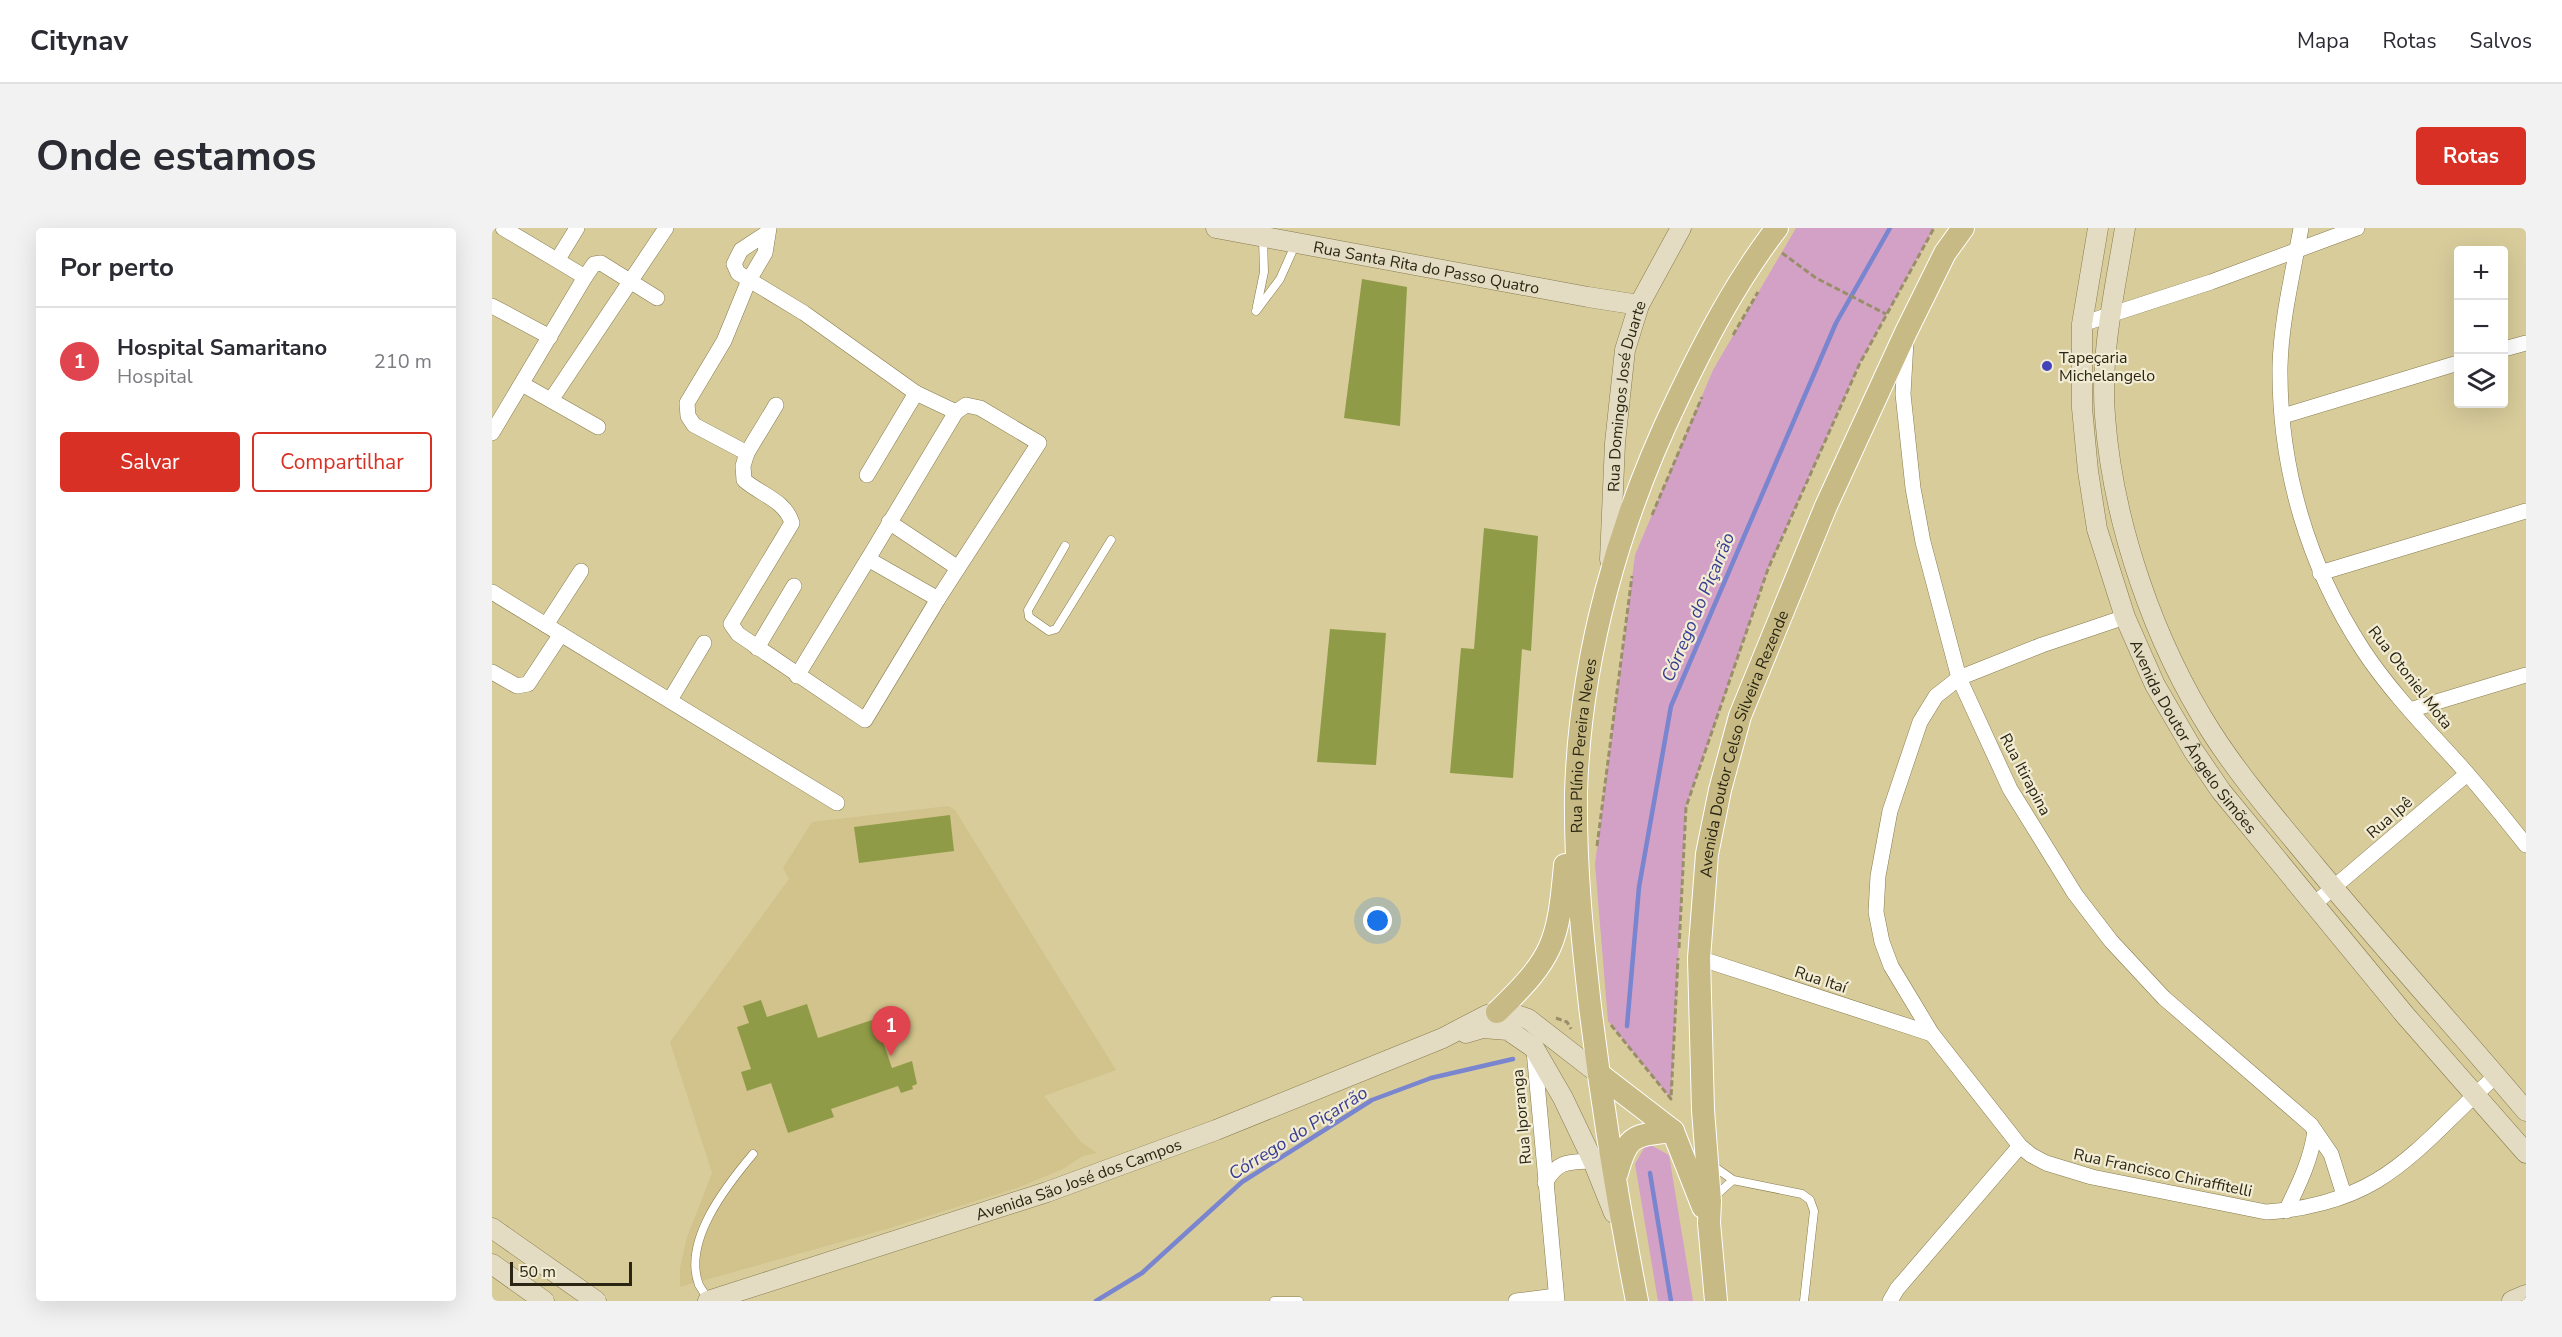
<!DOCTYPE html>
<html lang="pt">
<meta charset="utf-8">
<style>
:root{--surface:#fff;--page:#f2f2f3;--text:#2b2b33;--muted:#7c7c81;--line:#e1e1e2;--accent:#d93025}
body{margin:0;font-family:"Nunito Sans",sans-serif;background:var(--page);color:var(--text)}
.controls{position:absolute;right:18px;top:18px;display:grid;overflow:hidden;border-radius:6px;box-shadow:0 6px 24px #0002}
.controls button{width:54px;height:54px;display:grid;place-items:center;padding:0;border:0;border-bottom:2px solid var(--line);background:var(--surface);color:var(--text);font:30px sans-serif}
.scale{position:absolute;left:18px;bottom:15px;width:122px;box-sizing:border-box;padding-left:6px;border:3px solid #2b2613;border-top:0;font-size:16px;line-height:21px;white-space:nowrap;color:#2b2613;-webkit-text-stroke:4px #f2ecd4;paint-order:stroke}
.you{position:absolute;left:886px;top:693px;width:21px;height:21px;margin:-15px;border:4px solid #fff;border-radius:50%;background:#1a73e8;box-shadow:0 0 0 9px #1a73e833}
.badge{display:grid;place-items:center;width:39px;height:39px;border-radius:50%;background:var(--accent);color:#fff;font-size:20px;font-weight:700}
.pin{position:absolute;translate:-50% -50px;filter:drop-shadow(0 2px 3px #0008)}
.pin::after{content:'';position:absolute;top:32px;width:21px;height:18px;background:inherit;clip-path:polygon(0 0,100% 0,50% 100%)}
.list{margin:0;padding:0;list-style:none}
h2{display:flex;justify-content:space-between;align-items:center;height:78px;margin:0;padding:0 24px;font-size:26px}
h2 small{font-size:20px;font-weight:400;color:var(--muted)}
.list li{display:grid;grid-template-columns:39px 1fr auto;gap:18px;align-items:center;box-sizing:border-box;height:108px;padding:0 24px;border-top:2px solid var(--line)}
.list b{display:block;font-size:22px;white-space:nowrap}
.list p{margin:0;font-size:20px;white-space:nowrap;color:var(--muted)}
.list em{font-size:20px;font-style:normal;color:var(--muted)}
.actions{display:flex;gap:12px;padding:18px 24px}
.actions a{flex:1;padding:14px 0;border:2px solid var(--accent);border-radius:6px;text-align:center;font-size:21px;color:var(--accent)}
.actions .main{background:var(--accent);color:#fff}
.icon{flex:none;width:33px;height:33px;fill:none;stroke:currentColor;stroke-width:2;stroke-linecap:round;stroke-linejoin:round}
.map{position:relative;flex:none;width:2034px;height:1073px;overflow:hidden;border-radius:6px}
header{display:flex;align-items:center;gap:36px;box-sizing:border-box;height:84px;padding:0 30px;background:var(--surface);border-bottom:2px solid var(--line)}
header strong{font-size:28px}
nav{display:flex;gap:33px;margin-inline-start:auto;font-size:21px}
.intro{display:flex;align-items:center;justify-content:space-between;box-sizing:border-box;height:144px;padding:0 36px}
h1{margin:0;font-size:42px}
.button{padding:15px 27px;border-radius:6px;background:var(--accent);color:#fff;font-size:21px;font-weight:700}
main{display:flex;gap:36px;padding:0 36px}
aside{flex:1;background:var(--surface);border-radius:6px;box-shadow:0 6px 24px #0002}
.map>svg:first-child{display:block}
.built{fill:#d1c38b}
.green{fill:#d3a0c6}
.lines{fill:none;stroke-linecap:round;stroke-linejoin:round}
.stream{stroke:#7985ce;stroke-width:4.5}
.building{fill:#909b47}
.lane-casing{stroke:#877b4d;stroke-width:9}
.street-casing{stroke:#877b4d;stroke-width:16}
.secondary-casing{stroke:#877b4d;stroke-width:21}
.primary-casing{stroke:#fff;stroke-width:24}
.path{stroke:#988f69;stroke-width:3;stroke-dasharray:6 3;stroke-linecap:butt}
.lane{stroke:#fff;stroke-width:8}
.street{stroke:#fff;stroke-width:15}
.secondary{stroke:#e3dcc2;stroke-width:20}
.primary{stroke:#c7ba84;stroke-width:22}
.poi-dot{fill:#4245ba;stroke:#f2ecd4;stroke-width:2}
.labels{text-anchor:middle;stroke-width:4.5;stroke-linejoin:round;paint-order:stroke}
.street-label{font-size:16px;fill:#2b2613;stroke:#f2ecd4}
.poi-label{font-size:16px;fill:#2b2613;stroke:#f2ecd4;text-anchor:start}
.water-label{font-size:18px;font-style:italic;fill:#383d93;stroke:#f2ecd4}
</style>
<header>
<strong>Citynav</strong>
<nav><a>Mapa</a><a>Rotas</a><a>Salvos</a></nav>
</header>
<div class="intro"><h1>Onde estamos</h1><a class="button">Rotas</a></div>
<main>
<aside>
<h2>Por perto<small></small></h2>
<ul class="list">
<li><span class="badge" style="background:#e0444e">1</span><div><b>Hospital Samaritano</b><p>Hospital</p></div><em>210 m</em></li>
</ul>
<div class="actions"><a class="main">Salvar</a><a>Compartilhar</a></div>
</aside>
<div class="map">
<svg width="2034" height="1073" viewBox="0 0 2034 1073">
<rect width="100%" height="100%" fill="#d8cc9b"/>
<polygon class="built" points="456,578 463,582 624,842 552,868 589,914 605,925 591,928 571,941 525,960 395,1001 188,1059 188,1040 195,1009 220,945 178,814 297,651 291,640 320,594"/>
<g class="green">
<polygon points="1304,0 1442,0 1368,135 1276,341 1194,579 1179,871 1116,793 1103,636 1143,327 1221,142"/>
<polygon points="1155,915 1177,927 1201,1073 1166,1073 1143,936"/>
</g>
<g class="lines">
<g class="stream">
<polyline points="1135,798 1147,659 1179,478 1344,95 1398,0"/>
<polyline points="1158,945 1179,1073"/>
<polyline points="604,1073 650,1045 750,954 880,872 939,850 1021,831"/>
</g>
</g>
<g class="building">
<polygon points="870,51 915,59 908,198 852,190"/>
<polygon points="992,300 1046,308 1039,423 1030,421 1021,550 958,545 969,420 982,421"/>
<polygon points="838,401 894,405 884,537 825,534"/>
<polygon points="458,587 462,623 367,635 362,599"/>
<polygon points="269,772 275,789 315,776 326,810 407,783 415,806 391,814 400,840 420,833 425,856 420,858 421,861 409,865 406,858 339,881 342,889 296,905 279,855 255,863 249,844 259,841 245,799 257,795 251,778"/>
</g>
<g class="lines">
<defs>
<g id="lane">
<polyline points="765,78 772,44 771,10"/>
<polyline points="764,83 788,51 804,15"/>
<polyline points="573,318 536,382 537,389 557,403 564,401 619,312"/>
<polyline points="1220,937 1241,952 1310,966 1318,972 1322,983 1312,1073"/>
<polyline points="1222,969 1241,952"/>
<path d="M218,1073c-4,-5 -8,-11 -11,-16 -17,-44 28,-100 54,-131"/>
<polyline points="782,1073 807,1073"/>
</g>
<g id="street">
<path d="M1809,0c-8,45 -20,93 -21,139 -1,101 28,199 83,283 29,44 67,82 102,121 21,24 41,49 61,74"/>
<path d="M275,5l-26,17 -7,14 4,9 66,40 112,80 40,19 10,-7 14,3 59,35 -101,156 -73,121 -127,-86 -7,-10 61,-101c-7,-23 -31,-28 -48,-43l-1,-14 4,-13 -53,-28 -6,-9 -1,-13 37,-62 25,-61 16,-27 4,-25"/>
<polyline points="66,31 85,0"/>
<polyline points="93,49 102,36 109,35 165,70"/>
<polyline points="0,78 58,109"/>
<polyline points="1590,96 1719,54 1865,0"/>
<polyline points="1414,113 1411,166 1421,260 1431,314 1467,450 1518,561 1583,666 1619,713 1672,770 1819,897 1839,926 1852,967"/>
<polyline points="2012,121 2034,115"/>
<polyline points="30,156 106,199"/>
<polyline points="59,172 174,0"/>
<polyline points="1791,188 1966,135"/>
<polyline points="0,205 93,49 11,0"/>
<polyline points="255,225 284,177"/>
<polyline points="375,247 424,165"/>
<polyline points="397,294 466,340"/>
<polyline points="376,331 464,184"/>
<polyline points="1828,345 2034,283"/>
<polyline points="0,364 345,575"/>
<path d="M1633,389l-83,28 -83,33 -23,18 -16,26 -30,89 -12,65 -2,36 6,30 9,24 41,68 88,112 11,9 15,8 46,14 174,35c37,-2 78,-12 110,-31 44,-26 81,-72 120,-105"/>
<polyline points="54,397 89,343"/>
<polyline points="265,420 302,358"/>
<polyline points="0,444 25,458 36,456 69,406"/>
<polyline points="305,448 376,331 446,371"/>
<polyline points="178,472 212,415"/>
<polyline points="1918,482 2034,447"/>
<polyline points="1821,677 1975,546"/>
<polyline points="1207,730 1440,806"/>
<polyline points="1042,822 1065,1073"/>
<path d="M1053,955c13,-23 23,-21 48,-22"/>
<path d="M1794,983c13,-27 25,-51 29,-80"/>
<polyline points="1024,1073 1064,1068"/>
<polyline points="1398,1073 1405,1061 1528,918"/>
</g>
<g id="secondary">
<path id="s1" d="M724,0l372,69 51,8"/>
<path id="s2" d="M1606,0l-16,96v84l6,63 9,58 28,88 30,68 38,65 28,41 184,224 121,138"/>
<path d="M1633,0c-10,61 -25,126 -20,188 8,108 49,226 107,317 31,48 68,90 104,134 68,82 141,162 210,244"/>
<path id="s3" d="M1118,332l5,-117 10,-93 14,-45 42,-77"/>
<polyline points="974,805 991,800 1016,802 1042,820 1071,870 1101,933 1122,985"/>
<polyline points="0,1000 104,1073"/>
<polyline points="0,1036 52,1073"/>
<path id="s4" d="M216,1073l339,-109 169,-62 227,-92 44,-23 10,-3h11l20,7 71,55"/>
<polyline points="2020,1073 2034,1067"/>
</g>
<g id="primary">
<path d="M1005,784c57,-55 61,-69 68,-147"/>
<polyline points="1107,846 1181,903 1211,979"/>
<path d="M1125,945c11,-40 17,-37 56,-42"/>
<path id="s5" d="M1145,1073c-19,-97 -35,-196 -47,-295 -8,-71 -15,-141 -14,-213 4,-136 43,-273 102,-395 28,-59 59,-118 99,-170"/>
<path id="s6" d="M1224,1073l-7,-78 1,-22 -7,-91 -4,-152 8,-104 13,-64 20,-74 86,-210 80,-174 39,-79 18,-25"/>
</g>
</defs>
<use href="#lane" class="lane-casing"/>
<use href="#street" class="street-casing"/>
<use href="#secondary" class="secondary-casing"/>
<use href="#primary" class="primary-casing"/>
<g class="path">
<polyline points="1290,25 1324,50 1394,86"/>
<polyline points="1241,107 1266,64"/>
<polyline points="1160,287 1210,169"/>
<polyline points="1105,618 1140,348"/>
<polyline points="1187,720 1194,579 1276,341 1368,135 1442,0"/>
<polyline points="1064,790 1075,794 1079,801"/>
<polyline points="1119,797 1179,871 1186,730"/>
</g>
<use href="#lane" class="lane"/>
<use href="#street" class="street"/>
<use href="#secondary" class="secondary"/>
<use href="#primary" class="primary"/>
</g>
<circle class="poi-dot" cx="1555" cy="138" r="6"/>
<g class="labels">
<g class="street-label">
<text dy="6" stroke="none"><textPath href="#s1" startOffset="214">Rua Santa Rita do Passo Quatro</textPath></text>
<text dy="6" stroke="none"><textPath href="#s3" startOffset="165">Rua Domingos José Duarte</textPath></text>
<text transform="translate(1919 449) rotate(52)" y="6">Rua Otoniel Mota</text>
<text dy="6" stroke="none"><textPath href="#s2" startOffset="534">Avenida Doutor Ângelo Simões</textPath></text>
<text dy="6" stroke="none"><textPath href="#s6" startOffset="564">Avenida Doutor Celso Silveira Rezende</textPath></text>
<text dy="6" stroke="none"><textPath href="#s5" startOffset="560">Rua Plínio Pereira Neves</textPath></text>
<text transform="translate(1534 546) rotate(62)" y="6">Rua Itirapina</text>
<text transform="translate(1897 589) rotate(-41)" y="6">Rua Ipê</text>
<text transform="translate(1329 751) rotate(18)" y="6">Rua Itaí</text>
<text transform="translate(1029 889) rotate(-95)" y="6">Rua Iporanga</text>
<text transform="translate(1671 944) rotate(12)" y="6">Rua Francisco Chiraffitelli</text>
<text dy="6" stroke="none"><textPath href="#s4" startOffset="390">Avenida São José dos Campos</textPath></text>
</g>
<g class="poi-label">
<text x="1567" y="135">Tapeçaria<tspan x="1567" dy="18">Michelangelo</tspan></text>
</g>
<g class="water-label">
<text transform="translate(1206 379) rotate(-67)" y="6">Córrego do Piçarrão</text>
<text transform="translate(806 905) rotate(-32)" y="6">Córrego do Piçarrão</text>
</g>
</g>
</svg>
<div class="controls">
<button>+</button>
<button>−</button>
<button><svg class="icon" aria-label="layers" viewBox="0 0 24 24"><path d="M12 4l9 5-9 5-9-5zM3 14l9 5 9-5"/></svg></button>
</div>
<div class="scale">50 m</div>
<div class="you"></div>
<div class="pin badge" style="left:399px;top:828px;background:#e0444e">1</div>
</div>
</main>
